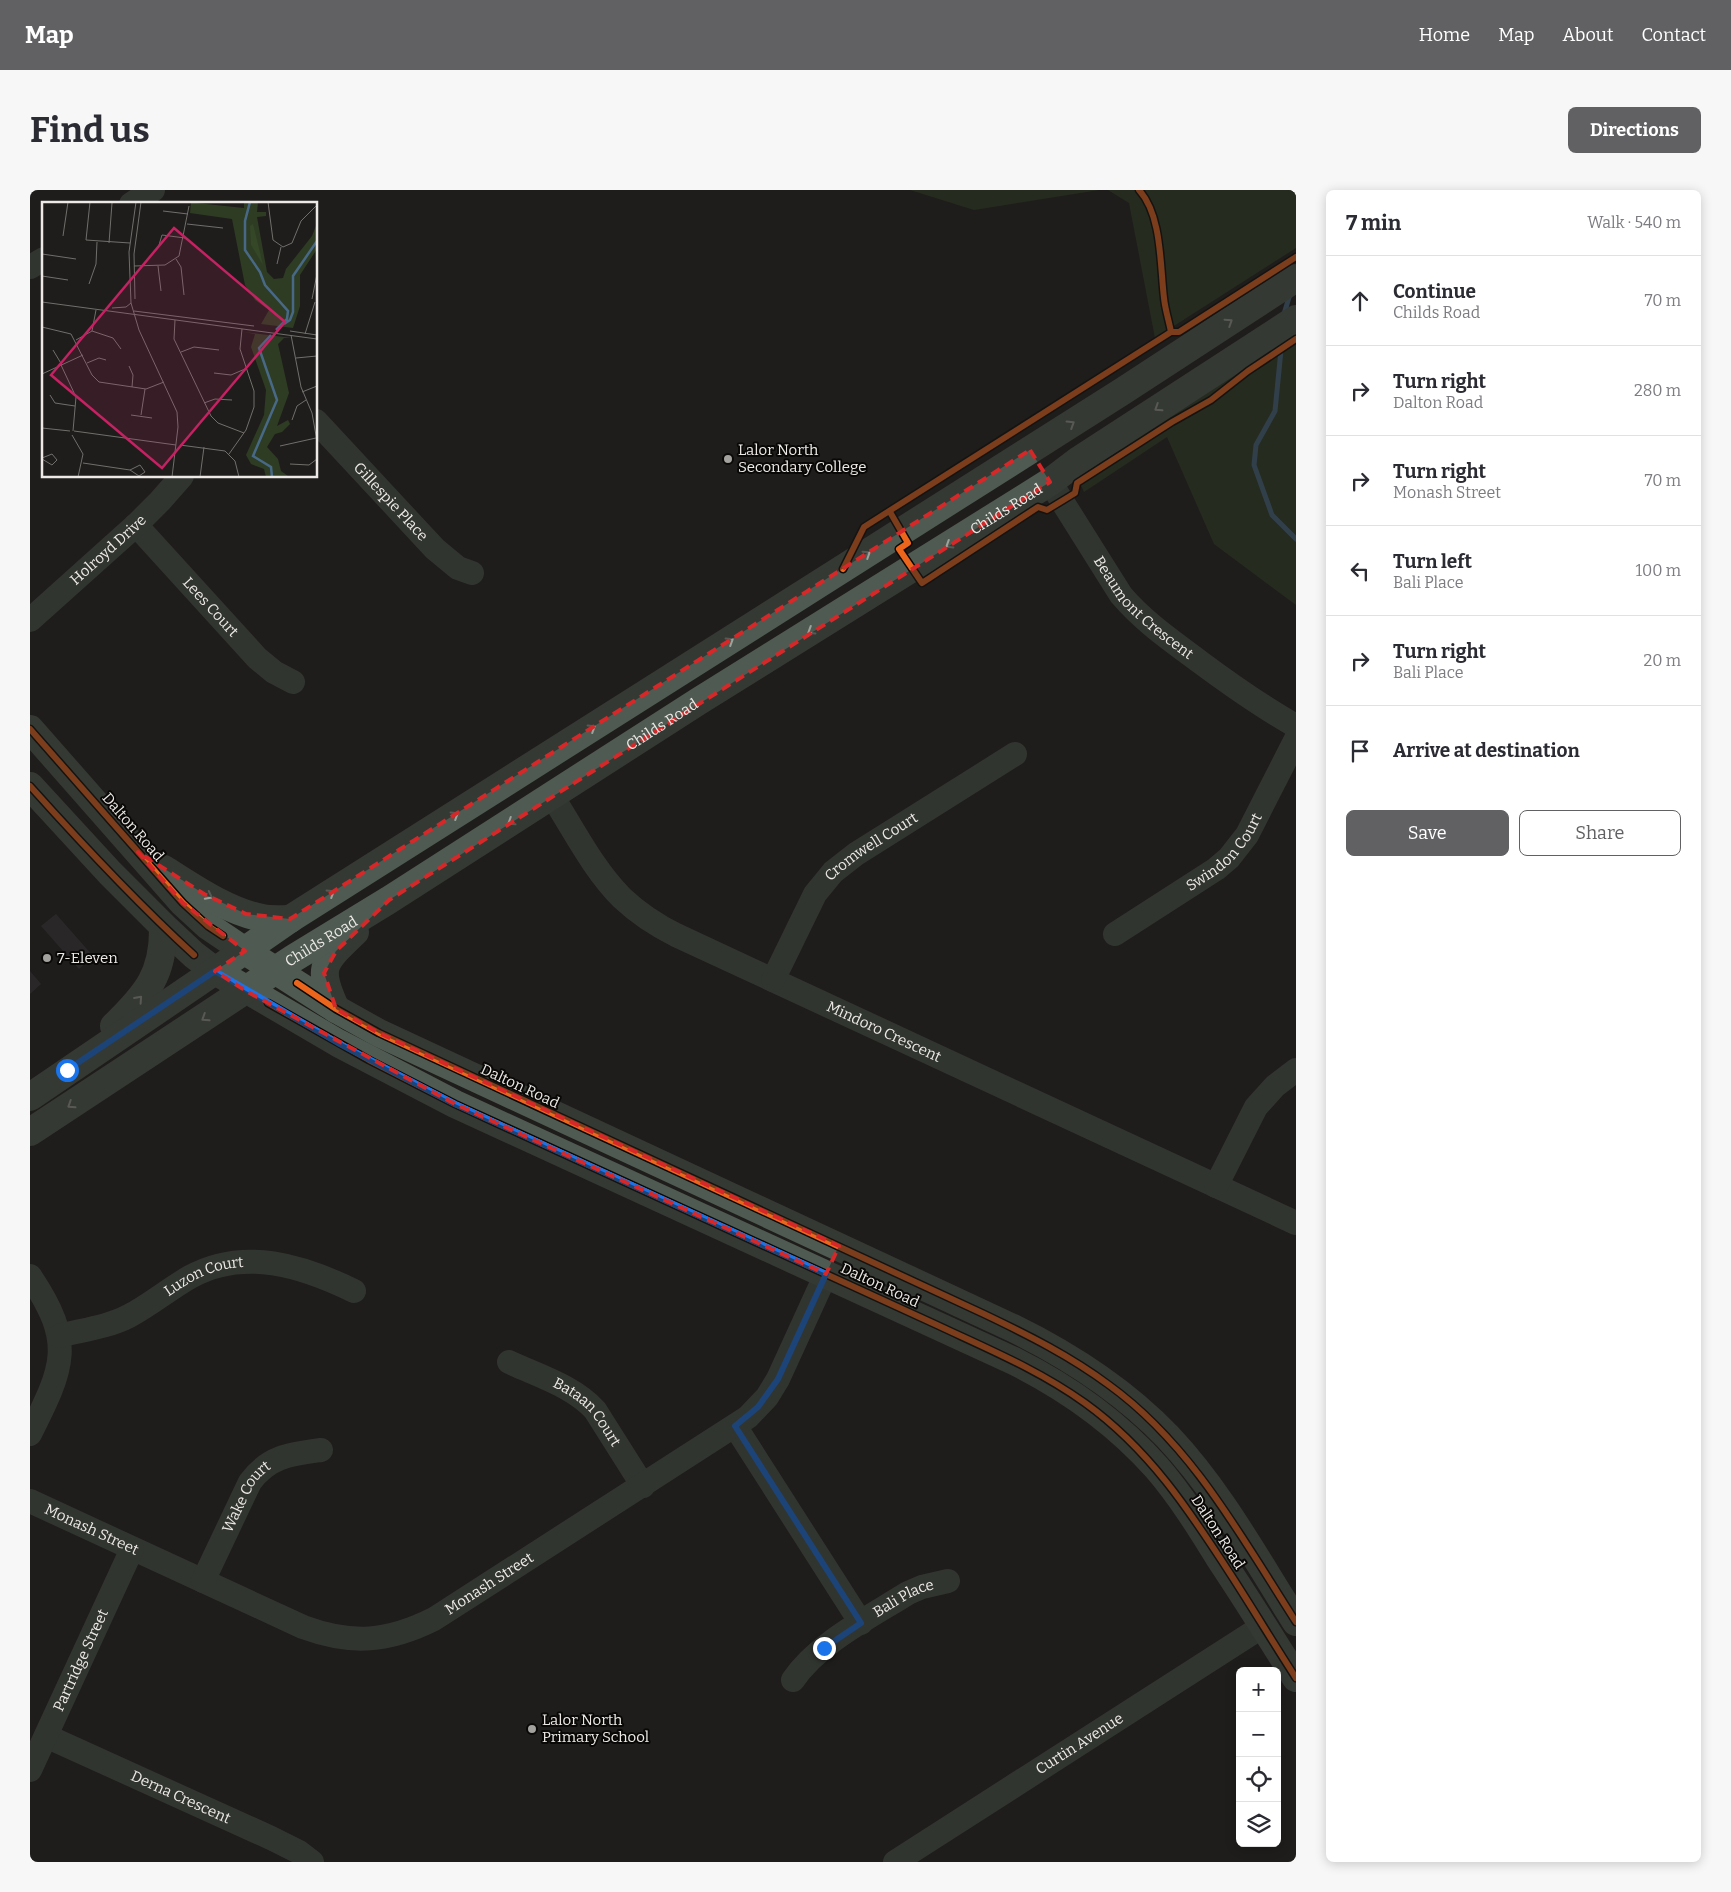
<!DOCTYPE html>
<meta charset="utf-8">
<style>
:root{--surface:#fff;--page:#f7f7f7;--text:#2b2b33;--muted:#7c7c81;--line:#e1e1e2;--accent:#616164}
body{margin:0;font-family:Bitter,serif;background:var(--page);color:var(--text)}
.controls{position:absolute;right:15px;bottom:15px;display:grid;overflow:hidden;border-radius:8px;box-shadow:0 2px 12px #0003}
.controls button{width:45px;height:45px;display:grid;place-items:center;padding:0;border:0;border-bottom:1px solid var(--line);background:var(--surface);color:var(--text);font:25px sans-serif}
.stop{position:absolute;width:15px;height:15px;margin:-11px;border:4px solid #1a73e8;border-radius:50%;background:#fff}
.stop.end{background:#1a73e8;border-color:#fff;box-shadow:0 1px 5px #0008}
.list{margin:0;padding:0;list-style:none}
h2{display:flex;justify-content:space-between;align-items:center;height:65px;margin:0;padding:0 20px;font-size:21px}
h2 small{font-size:16px;font-weight:400;color:var(--muted)}
.list li{display:grid;grid-template-columns:32px 1fr auto;gap:15px;align-items:center;box-sizing:border-box;height:90px;padding:0 20px;border-top:1px solid var(--line)}
.list b{display:block;font-size:19px;white-space:nowrap}
.list p{margin:0;font-size:16px;white-space:nowrap;color:var(--muted)}
.list em{font-size:16px;font-style:normal;color:var(--muted)}
.actions{display:flex;gap:10px;padding:15px 20px}
.actions a{flex:1;padding:11px 0;border:1px solid var(--accent);border-radius:8px;text-align:center;font-size:18px;color:var(--accent)}
.actions .main{background:var(--accent);color:#fff}
.icon{flex:none;width:28px;height:28px;fill:none;stroke:currentColor;stroke-width:2;stroke-linecap:round;stroke-linejoin:round}
.map{position:relative;flex:none;width:1266px;height:1672px;overflow:hidden;border-radius:8px}
header{display:flex;align-items:center;gap:30px;box-sizing:border-box;height:70px;padding:0 25px;background:var(--accent);color:#fff}
header strong{font-size:24px}
nav{display:flex;gap:28px;margin-inline-start:auto;font-size:18px}
.intro{display:flex;align-items:center;justify-content:space-between;box-sizing:border-box;height:120px;padding:0 30px}
h1{margin:0;font-size:35px}
.button{padding:12px 22px;border-radius:8px;background:var(--accent);color:#fff;font-size:18px;font-weight:700}
main{display:flex;gap:30px;padding:0 30px}
aside{flex:1;background:var(--surface);border-radius:8px;box-shadow:0 2px 12px #0003}
.map>svg:first-child{display:block}
.green{fill:#2e3c24}
.lines{fill:none;stroke-linecap:round;stroke-linejoin:round}
.stream{stroke:#486986;stroke-width:5}
.building{fill:#373439}
.minor{stroke:#47524b;stroke-width:24}
.major{stroke:#4f5b52;stroke-width:28}
.cycleway-casing{stroke:#090806;stroke-width:9}
.cycleway{stroke:#eb651d;stroke-width:6}
.oneway{stroke:#9ea29c}
.route{stroke:#1a73e8;stroke-width:6}
.marked{fill:none;stroke:#d62828;stroke-width:4;stroke-dasharray:10 6;stroke-linejoin:round}
.poi-dot{fill:#a4a29f;stroke:#090806;stroke-width:2}
.labels{text-anchor:middle;stroke-width:4;stroke-linejoin:round;paint-order:stroke}
.poi-label{font-size:15px;fill:#ece9e6;stroke:#090806;text-anchor:start}
.street-label{font-size:15px;fill:#ece9e6;stroke:#090806}
.inset-river{fill:none;stroke:#486986;stroke-width:2.5}
.inset-road{fill:none;stroke:#716f6c;stroke-width:1}
.view{fill:#c42262;fill-opacity:0.15;stroke:#c42262;stroke-width:2.5}
.inset-edge{fill:none;stroke:#ece9e6;stroke-width:2.5}
</style>
<header>
<strong>Map</strong>
<nav><a>Home</a><a>Map</a><a>About</a><a>Contact</a></nav>
</header>
<div class="intro"><h1>Find us</h1><a class="button">Directions</a></div>
<main>
<div class="map">
<svg width="1266" height="1672" viewBox="0 0 1266 1672">
<rect width="100%" height="100%" fill="#1f1d1b"/>
<g class="green">
<polygon points="880,0 1069,0 944,20"/>
<polygon points="1078,0 1266,0 1266,58 1125,148 1099,13"/>
<polygon points="1266,137 1266,415 1184,354 1137,247 1054,302 1050,293 1082,272 1099,248"/>
</g>
<g class="lines">
<g class="stream">
<polyline points="1254,124 1260,104"/>
<polyline points="1252,150 1245,221 1226,255 1224,275 1242,325 1266,349"/>
</g>
</g>
<g class="building">
<polygon points="26,724 63,766 49,779 11,736"/>
<polygon points="0,781 11,794 0,804"/>
</g>
<g class="lines">
<g class="minor">
<polyline points="101,14 123,0"/>
<polyline points="0,77 14,69"/>
<path id="s1" d="M286,231l119,128 23,19 14,5"/>
<path id="s2" d="M1020,292l71,113c23,27 51,46 79,67 31,23 62,45 96,64"/>
<path id="s3" d="M106,335l121,133 17,14 19,10"/>
<path id="s4" d="M0,430l106,-95 24,-24 22,-25"/>
<path id="s5" d="M522,606c22,34 41,73 70,102 16,15 34,27 54,37l620,288"/>
<path id="s6" d="M1085,744l101,-65 13,-11 18,-23 49,-96"/>
<path id="s7" d="M743,790l42,-86 18,-22 23,-18 159,-100"/>
<polyline points="1186,996 1226,917 1245,896 1266,880"/>
<path d="M0,1086c45,67 34,90 0,158"/>
<path id="s8" d="M29,1146c23,-6 49,-9 70,-20 21,-11 40,-27 61,-39 54,-30 113,-11 164,14"/>
<path id="s9" d="M479,1172c30,14 64,24 86,48l48,76"/>
<polyline points="705,1236 831,1433"/>
<path id="s10" d="M0,1311l273,126c49,18 85,15 131,-8l314,-202 19,-20 11,-18 48,-105"/>
<path id="s11" d="M173,1391l47,-99c19,-26 41,-28 71,-32"/>
<path id="s12" d="M763,1490c25,-37 77,-63 115,-87l14,-6 26,-6"/>
<path id="s13" d="M16,1546l225,102 28,14 13,10"/>
<path id="s14" d="M0,1580l102,-221"/>
<path id="s15" d="M865,1672l368,-236"/>
</g>
<g class="major">
<path d="M0,539l153,174 25,23 37,25 91,58 43,24 634,295c57,28 110,62 155,109 51,54 88,122 128,185"/>
<path d="M0,596l80,87 53,53 31,29 21,16 123,72 117,61 559,257c54,27 103,62 143,107 24,28 44,60 63,91 26,39 51,79 76,119"/>
<path d="M134,679c30,19 63,42 98,49 9,2 19,1 28,1"/>
<path d="M306,819c-20,-43 -13,-46 19,-77"/>
<path d="M84,836c33,-32 50,-52 49,-100"/>
<polyline points="0,907 185,781 260,729 1093,201 1266,88"/>
<path id="s16" d="M0,942l264,-174 95,-58 310,-199 351,-219 29,-22 217,-141"/>
</g>
<defs>
<g id="cycleway">
<path d="M1109,0c23,25 21,75 25,108 1,11 5,23 7,34"/>
<polyline points="860,322 878,353 869,359 892,393 1008,317 1017,320 1045,303 1047,293 1142,232 1181,210 1218,181 1266,149"/>
<polyline points="813,379 834,337 1141,142 1149,142 1266,67"/>
<polyline points="0,539 153,713 178,736 193,746"/>
<path d="M0,596c52,58 106,116 164,169"/>
<path d="M267,793l39,26 43,24 605,281c44,21 86,42 125,71 83,60 133,153 187,237"/>
<path d="M238,813l101,57 86,44 482,221c51,24 102,45 148,78 64,46 104,107 146,172 22,34 43,69 65,103"/>
</g>
</defs>
<use href="#cycleway" class="cycleway-casing"/>
<use href="#cycleway" class="cycleway"/>
</g>
<defs><path id="oneway-chevron" d="M-2-3.5L2.5 0L-2 3.5" fill="none" stroke-width="1.6" stroke-linecap="round" stroke-linejoin="round" transform="scale(1.25)"/></defs>
<g class="oneway">
<use href="#oneway-chevron" transform="translate(1199 132) rotate(-33)"/>
<use href="#oneway-chevron" transform="translate(1128 218) rotate(147)"/>
<use href="#oneway-chevron" transform="translate(1041 234) rotate(-32)"/>
<use href="#oneway-chevron" transform="translate(919 355) rotate(148)"/>
<use href="#oneway-chevron" transform="translate(837 364) rotate(-33)"/>
<use href="#oneway-chevron" transform="translate(781 441) rotate(148)"/>
<use href="#oneway-chevron" transform="translate(700 451) rotate(-32)"/>
<use href="#oneway-chevron" transform="translate(562 538) rotate(-32)"/>
<use href="#oneway-chevron" transform="translate(425 625) rotate(-32)"/>
<use href="#oneway-chevron" transform="translate(481 632) rotate(147)"/>
<use href="#oneway-chevron" transform="translate(301 703) rotate(-32)"/>
<use href="#oneway-chevron" transform="translate(179 706) rotate(27)"/>
<use href="#oneway-chevron" transform="translate(109 809) rotate(-48)"/>
<use href="#oneway-chevron" transform="translate(175 828) rotate(147)"/>
<use href="#oneway-chevron" transform="translate(41 915) rotate(147)"/>
</g>
<g class="lines">
<polyline class="route" points="37,880 185,781 308,853 425,914 796,1084 748,1189 728,1217 705,1236 831,1433 794,1458"/>
</g>
<path d="M0 0H1266V1672H0ZM1000,260l20,32 -661,418 -53,51 -12,22 12,36 43,24 460,213 -13,28 -371,-170 -209,-113 -31,-20 30,-20 -62,-48 -45,-51 66,42 42,20 44,5z" fill="#1f1d1b" fill-opacity=".55" fill-rule="evenodd"/>
<path class="marked" d="M1000,260l20,32 -661,418 -53,51 -12,22 12,36 43,24 460,213 -13,28 -371,-170 -209,-113 -31,-20 30,-20 -62,-48 -45,-51 66,42 42,20 44,5z"/>
<g class="poi-dot">
<circle cx="698" cy="269" r="5"/>
<circle cx="17" cy="768" r="5"/>
<circle cx="502" cy="1539" r="5"/>
</g>
<g class="labels">
<g class="poi-label">
<text x="708" y="265">Lalor North<tspan x="708" dy="17">Secondary College</tspan></text>
<text x="27" y="773">7-Eleven</text>
<text x="512" y="1535">Lalor North<tspan x="512" dy="17">Primary School</tspan></text>
</g>
<g class="street-label">
<text dy="5" stroke="none"><textPath href="#s1" startOffset="110">Gillespie Place</textPath></text>
<text dy="5" stroke="none"><textPath href="#s16" startOffset="1158">Childs Road</textPath></text>
<text dy="5" stroke="none"><textPath href="#s4" startOffset="105">Holroyd Drive</textPath></text>
<text dy="5" stroke="none"><textPath href="#s2" startOffset="158">Beaumont Crescent</textPath></text>
<text dy="5" stroke="none"><textPath href="#s3" startOffset="111">Lees Court</textPath></text>
<text dy="5" stroke="none"><textPath href="#s16" startOffset="752">Childs Road</textPath></text>
<text transform="translate(103 637) rotate(49)" y="5">Dalton Road</text>
<text dy="5" stroke="none"><textPath href="#s7" startOffset="170">Cromwell Court</textPath></text>
<text dy="5" stroke="none"><textPath href="#s6" startOffset="138">Swindon Court</textPath></text>
<text dy="5" stroke="none"><textPath href="#s16" startOffset="348">Childs Road</textPath></text>
<text dy="5" stroke="none"><textPath href="#s5" startOffset="419">Mindoro Crescent</textPath></text>
<text transform="translate(490 896) rotate(25)" y="5">Dalton Road</text>
<text dy="5" stroke="none"><textPath href="#s8" startOffset="159">Luzon Court</textPath></text>
<text transform="translate(850 1095) rotate(25)" y="5">Dalton Road</text>
<text dy="5" stroke="none"><textPath href="#s9" startOffset="95">Bataan Court</textPath></text>
<text dy="5" stroke="none"><textPath href="#s11" startOffset="95">Wake Court</textPath></text>
<text dy="5" stroke="none"><textPath href="#s10" startOffset="68">Monash Street</textPath></text>
<text transform="translate(1188 1342) rotate(57)" y="5">Dalton Road</text>
<text dy="5" stroke="none"><textPath href="#s10" startOffset="502">Monash Street</textPath></text>
<text dy="5" stroke="none"><textPath href="#s12" startOffset="139">Bali Place</textPath></text>
<text dy="5" stroke="none"><textPath href="#s14" startOffset="121">Partridge Street</textPath></text>
<text dy="5" stroke="none"><textPath href="#s15" startOffset="219">Curtin Avenue</textPath></text>
<text dy="5" stroke="none"><textPath href="#s13" startOffset="148">Derna Crescent</textPath></text>
</g>
</g>
<g transform="translate(12 12)">
<rect width="275" height="275" fill="#1f1d1b"/>
<path d="M145,0l57,6v-6h14l-1,10h9v4l-9,1 10,55 7,7 9,-1 3,-9 26,-33 5,-13v26l-17,26v31l-7,22 -32,-4 8,-14 -14,-10 -10,-15 -13,-66 -42,-6 1,-10zM202,130l48,6h-8l-6,6 11,49 -12,33 11,-6 2,4 -8,8 -7,2 -8,13 11,12 3,12 7,5 12,1h-34l-2,-8 -13,-5 -5,-9 18,-40 2,-25 -15,-43 4,-13z" fill="#2e3c24"/>
<path d="M211,22l5,20 5,21 -12,-20 -1,-19z" fill="#344727"/>
<path class="inset-river" d="M208,0l-5,19v29l15,22 5,13 23,26 -1,8 -11,11M242,122l6,-4 3,-8v-36l24,-35M229,133l-12,13 18,52 -24,56 18,11 1,10"/>
<path class="inset-road" d="M48,0l-4,38 44,3M94,0l-7,50 2,51 8,27 38,82 1,15 -6,50M226,0l5,38 10,7 9,-4 9,-22 16,-16M121,9l25,3M145,22l36,4M21,34l5,-34M67,41l3,-40M117,43l3,-10 23,3M0,52l34,5M134,57l5,8 3,28M235,62l4,-17M92,64l31,-1 14,-9 10,-50M116,64l3,25M0,74l26,4M47,82l7,-20 1,-22M93,97l-1,-45 7,-52M270,97l5,-25M0,100l275,37M70,106l14,-1 5,-4M92,109l120,15M133,118l-1,19 37,77 7,7 26,10M0,125l29,7 21,41 7,7 47,7 18,-7M50,129l21,7 8,11M248,129l27,4M263,132l10,-32M249,133l10,52 11,26 5,28M34,138l16,-9 4,-21M11,148l9,15M139,150l13,-5 25,3M254,156l21,-2M45,161l12,-5 7,2M19,163l15,32 -3,34M87,164l4,9 -1,12M172,171l17,2 14,-6M0,172l41,-19M260,190l15,-6M8,193l5,8 20,3M162,201l11,-4 17,1M89,213l21,3M99,213l4,-26M250,218l5,-14 9,-6M0,226l28,3M32,229l102,14M30,233l11,19 -5,23M138,243l45,6 10,10 4,16M238,244l36,-8M187,252l17,-24 8,-23v-16l-14,-42 2,-20M0,256l10,-4 5,6 -5,5 -10,-6M41,261l47,7 10,-5 5,7 -6,4 -9,-6M248,262l19,1 8,-6M158,275l4,-30"/>
<path class="view" d="M132,26l111,94 -123,146 -111,-93z"/>
<rect width="275" height="275" class="inset-edge"/>
</g>
</svg>
<div class="controls">
<button>+</button>
<button>−</button>
<button><svg class="icon" aria-label="locate" viewBox="0 0 24 24"><circle cx="12" cy="12" r="6"/><path d="M12 2v4M12 18v4M2 12h4M18 12h4"/></svg></button>
<button><svg class="icon" aria-label="layers" viewBox="0 0 24 24"><path d="M12 4l9 5-9 5-9-5zM3 14l9 5 9-5"/></svg></button>
</div>
<div class="stop" style="left:37px;top:880px"></div>
<div class="stop end" style="left:794px;top:1458px"></div>
</div>
<aside>
<h2>7 min<small>Walk · 540 m</small></h2>
<ul class="list">
<li><svg class="icon" aria-label="ahead" viewBox="0 0 24 24"><path d="M12 20V5M6 11l6-6 6 6"/></svg><div><b>Continue</b><p>Childs Road</p></div><em>70 m</em></li>
<li><svg class="icon" aria-label="right" viewBox="0 0 24 24"><path d="M7 20v-9h11M14 6l5 5-5 5"/></svg><div><b>Turn right</b><p>Dalton Road</p></div><em>280 m</em></li>
<li><svg class="icon" aria-label="right" viewBox="0 0 24 24"><path d="M7 20v-9h11M14 6l5 5-5 5"/></svg><div><b>Turn right</b><p>Monash Street</p></div><em>70 m</em></li>
<li><svg class="icon" aria-label="left" viewBox="0 0 24 24"><path d="M17 20v-9H6M10 6l-5 5 5 5"/></svg><div><b>Turn left</b><p>Bali Place</p></div><em>100 m</em></li>
<li><svg class="icon" aria-label="right" viewBox="0 0 24 24"><path d="M7 20v-9h11M14 6l5 5-5 5"/></svg><div><b>Turn right</b><p>Bali Place</p></div><em>20 m</em></li>
<li><svg class="icon" aria-label="arrive" viewBox="0 0 24 24"><path d="M6 21V4h12l-3 4 3 4H6"/></svg><div><b>Arrive at destination</b></div></li>
</ul>
<div class="actions"><a class="main">Save</a><a>Share</a></div>
</aside>
</main>
